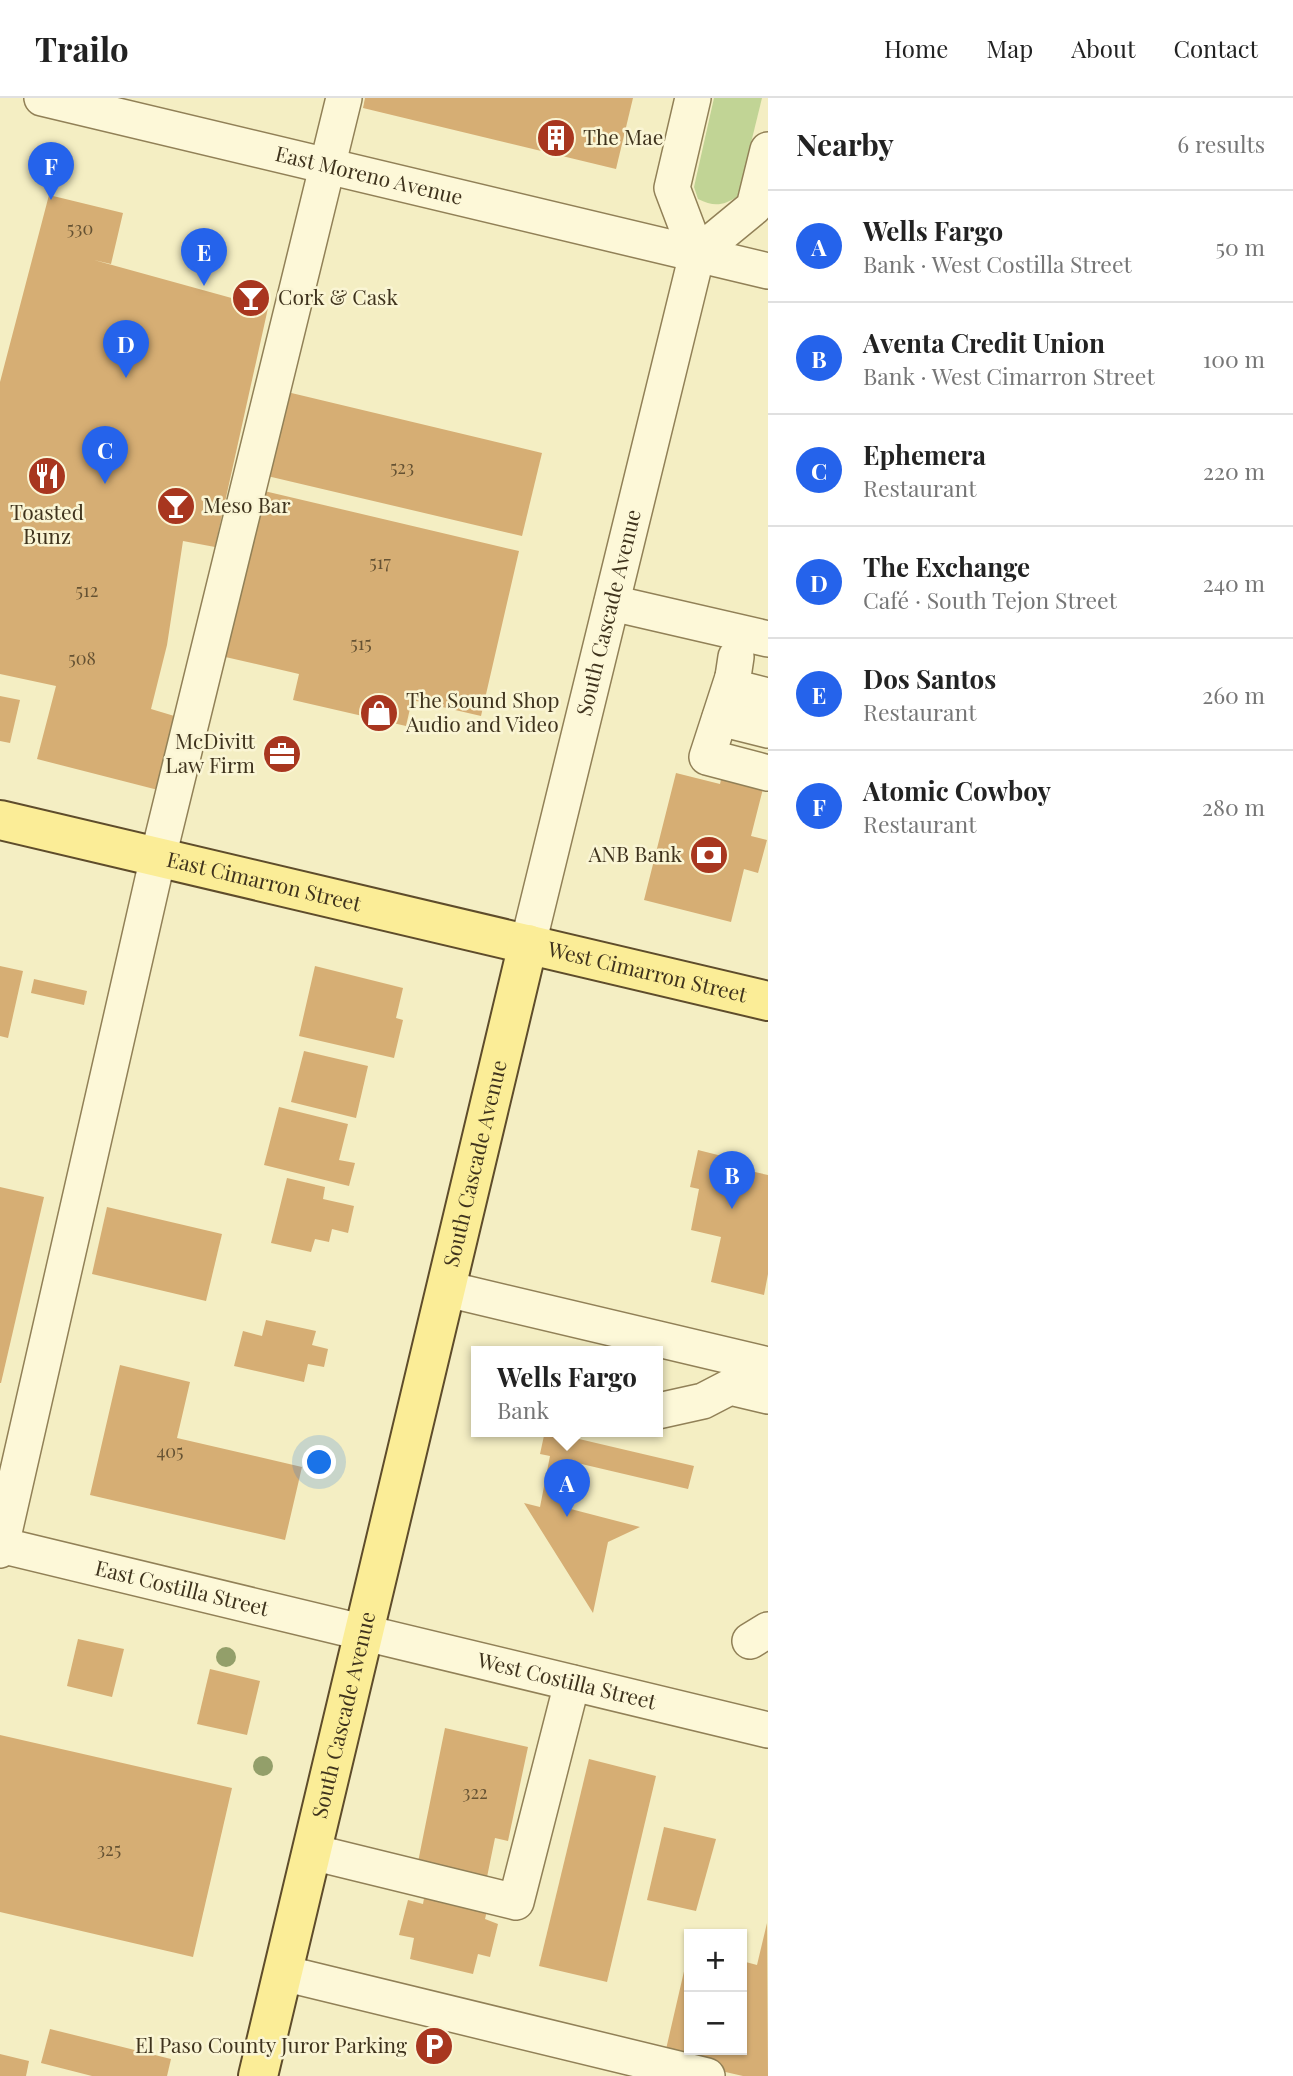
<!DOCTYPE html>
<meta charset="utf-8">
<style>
:root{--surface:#fff;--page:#f6f6f6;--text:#222;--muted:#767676;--line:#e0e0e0;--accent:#2563eb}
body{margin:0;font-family:"Playfair Display",serif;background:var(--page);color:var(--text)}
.controls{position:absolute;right:21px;bottom:21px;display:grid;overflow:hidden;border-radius:0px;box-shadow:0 2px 5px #0004}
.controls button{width:63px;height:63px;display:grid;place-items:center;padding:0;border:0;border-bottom:2px solid var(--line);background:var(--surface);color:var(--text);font:35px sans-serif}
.you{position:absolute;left:320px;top:1365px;width:24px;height:24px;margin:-18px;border:5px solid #fff;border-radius:50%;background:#1a73e8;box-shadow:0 0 0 10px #1a73e833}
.badge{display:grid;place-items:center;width:46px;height:46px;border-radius:50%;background:var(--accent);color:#fff;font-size:23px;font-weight:700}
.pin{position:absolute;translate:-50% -58px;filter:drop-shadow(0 2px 4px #0008)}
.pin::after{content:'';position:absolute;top:37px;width:24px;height:21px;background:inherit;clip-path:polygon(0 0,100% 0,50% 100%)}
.popup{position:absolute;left:471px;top:1248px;width:192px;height:91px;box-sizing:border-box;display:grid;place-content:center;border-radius:0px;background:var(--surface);filter:drop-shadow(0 2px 5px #0005);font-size:23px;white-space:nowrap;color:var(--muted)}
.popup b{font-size:26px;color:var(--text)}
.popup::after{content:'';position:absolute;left:50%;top:100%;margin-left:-14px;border:14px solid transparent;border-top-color:var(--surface)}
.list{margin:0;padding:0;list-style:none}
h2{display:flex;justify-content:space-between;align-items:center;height:91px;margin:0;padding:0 28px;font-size:30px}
h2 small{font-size:23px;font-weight:400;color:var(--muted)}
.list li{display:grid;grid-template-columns:46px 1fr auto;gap:21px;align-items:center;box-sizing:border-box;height:112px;padding:0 28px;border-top:2px solid var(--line)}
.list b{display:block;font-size:26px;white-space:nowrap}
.list p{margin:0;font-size:23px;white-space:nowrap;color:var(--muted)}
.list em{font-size:23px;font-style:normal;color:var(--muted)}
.map{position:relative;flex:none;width:768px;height:1978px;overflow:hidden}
header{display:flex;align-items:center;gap:42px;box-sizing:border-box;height:98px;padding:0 35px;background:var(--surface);border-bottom:2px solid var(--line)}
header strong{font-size:33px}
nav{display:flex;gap:38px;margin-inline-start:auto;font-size:24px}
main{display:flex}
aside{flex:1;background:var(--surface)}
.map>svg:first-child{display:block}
.green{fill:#c1d495}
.building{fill:#d6ae74}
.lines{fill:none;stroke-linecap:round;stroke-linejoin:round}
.minor-casing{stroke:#918057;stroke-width:38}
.major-casing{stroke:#5e4c2b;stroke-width:42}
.minor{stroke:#fdf8d8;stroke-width:35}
.major{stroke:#fbed97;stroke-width:38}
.tree{fill:#939f6a}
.labels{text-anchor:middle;stroke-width:5;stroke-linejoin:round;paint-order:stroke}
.number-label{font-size:18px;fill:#655233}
.poi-label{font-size:21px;fill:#3f331d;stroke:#faf5d4;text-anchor:start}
.street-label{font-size:21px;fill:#3f331d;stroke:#faf5d4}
</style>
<header>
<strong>Trailo</strong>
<nav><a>Home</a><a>Map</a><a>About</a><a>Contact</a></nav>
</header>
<main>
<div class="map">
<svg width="768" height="1978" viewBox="0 0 768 1978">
<rect width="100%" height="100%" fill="#f4eec3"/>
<path class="green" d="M714,0h48l-24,98c-15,10 -24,11 -40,3l-4,-12z"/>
<g class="building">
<polygon points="365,0 633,0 616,71 363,10"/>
<polygon points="49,97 123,115 111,166 94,162 268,210 215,449 183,443 167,547 151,611 181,620 162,693 37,661 56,588 0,576 0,284"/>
<polygon points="283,293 542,355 522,438 263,377"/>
<polygon points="260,392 519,453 481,618 412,602 406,628 293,602 299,576 221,558"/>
<polygon points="0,598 20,602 10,645 0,643"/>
<polygon points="724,669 766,679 751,738 767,742 758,775 744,771 731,824 644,802 676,675 720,686"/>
<polygon points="0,868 23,873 8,940 0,938"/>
<polygon points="315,868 403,890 396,920 403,922 394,960 299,938"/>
<polygon points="34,881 87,893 84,907 31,895"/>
<polygon points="304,953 368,968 356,1020 291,1004"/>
<polygon points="279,1009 348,1026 339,1062 355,1065 349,1088 264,1067"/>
<polygon points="698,1052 734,1061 732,1069 768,1077 768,1176 764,1197 711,1184 721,1139 691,1132 699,1091 690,1089"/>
<polygon points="287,1080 325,1089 323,1101 354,1108 348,1135 332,1131 329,1144 315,1141 311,1154 271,1145"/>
<polygon points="0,1089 44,1099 1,1285 0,1285"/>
<polygon points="107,1109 222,1136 206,1203 92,1176"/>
<polygon points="266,1222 316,1233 312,1247 328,1251 324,1269 308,1266 304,1284 234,1268 243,1233 262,1238"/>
<polygon points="120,1267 190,1284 177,1340 302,1369 285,1442 90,1397"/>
<polygon points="545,1333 694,1368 688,1391 573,1364 563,1409 640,1429 608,1444 593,1515 524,1405 540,1409 550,1358 540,1356"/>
<polygon points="78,1541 124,1551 112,1599 67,1588"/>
<polygon points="210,1571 260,1583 247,1637 197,1626"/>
<polygon points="445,1630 528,1649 508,1743 495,1740 487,1779 418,1764"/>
<polygon points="0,1637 232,1690 193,1859 0,1814"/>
<polygon points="589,1661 656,1678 607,1884 539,1868"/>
<polygon points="664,1729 716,1741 696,1813 647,1802"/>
<polygon points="426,1789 489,1804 485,1821 498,1826 490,1859 478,1856 473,1876 410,1861 414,1840 399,1837 408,1802 423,1806"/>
<polygon points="767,1825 768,1978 743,1978 664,1960 688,1856 689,1952 742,1952 742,1863 757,1867"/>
<polygon points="50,1931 171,1961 167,1978 92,1978 41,1965"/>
<polygon points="0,1956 29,1963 26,1978 0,1978"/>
</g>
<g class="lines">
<defs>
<g id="minor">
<path id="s1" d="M42,0l726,173"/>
<polyline points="697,156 754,109 768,52"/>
<polyline points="612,505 768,541"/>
<polyline points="736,559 733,579 740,591 768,598"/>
<polyline points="733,579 707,659 768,675"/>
<polyline points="720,620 768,632"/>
<path id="s2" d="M528,846l169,-690 -25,-66 21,-90"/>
<polyline points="447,1191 768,1267"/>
<polyline points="658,1313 703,1303 730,1289 768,1298"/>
<path id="s3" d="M0,1447l768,185"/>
<polyline points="0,1452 158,759 344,0"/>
<polyline points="750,1543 768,1532"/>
<polyline points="312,1754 516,1804 572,1585"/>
<polyline points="283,1875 707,1978"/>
</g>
<g id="major">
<path id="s4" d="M0,722l768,181"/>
<path id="s5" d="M258,1978l270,-1132"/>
</g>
</defs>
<use href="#minor" class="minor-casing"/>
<use href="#major" class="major-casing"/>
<use href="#minor" class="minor"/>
<use href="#major" class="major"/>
</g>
<g class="tree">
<circle cx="226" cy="1559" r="10"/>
<circle cx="263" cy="1668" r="10"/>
</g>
<defs>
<symbol id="building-disc" viewBox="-11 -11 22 22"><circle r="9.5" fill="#a8361f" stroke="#faf5d4"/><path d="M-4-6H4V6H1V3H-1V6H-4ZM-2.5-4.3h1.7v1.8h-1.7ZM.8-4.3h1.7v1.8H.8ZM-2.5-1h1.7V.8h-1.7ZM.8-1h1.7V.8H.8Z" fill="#fff"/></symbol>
<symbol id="bar-disc" viewBox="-11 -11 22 22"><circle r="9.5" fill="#a8361f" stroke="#faf5d4"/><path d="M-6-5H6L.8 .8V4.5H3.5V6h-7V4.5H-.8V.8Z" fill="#fff"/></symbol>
<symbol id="restaurant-disc" viewBox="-11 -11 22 22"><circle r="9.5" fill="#a8361f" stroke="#faf5d4"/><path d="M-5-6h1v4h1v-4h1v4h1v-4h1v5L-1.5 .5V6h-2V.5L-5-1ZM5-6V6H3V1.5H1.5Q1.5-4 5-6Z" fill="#fff"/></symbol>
<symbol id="shop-disc" viewBox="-11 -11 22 22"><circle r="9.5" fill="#a8361f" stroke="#faf5d4"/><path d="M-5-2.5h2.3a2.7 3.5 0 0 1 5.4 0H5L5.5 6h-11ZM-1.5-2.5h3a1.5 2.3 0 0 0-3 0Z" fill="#fff"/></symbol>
<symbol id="office-disc" viewBox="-11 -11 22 22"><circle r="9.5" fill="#a8361f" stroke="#faf5d4"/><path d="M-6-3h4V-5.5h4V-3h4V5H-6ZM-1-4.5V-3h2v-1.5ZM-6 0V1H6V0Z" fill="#fff"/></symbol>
<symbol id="bank-disc" viewBox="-11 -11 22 22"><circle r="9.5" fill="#a8361f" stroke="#faf5d4"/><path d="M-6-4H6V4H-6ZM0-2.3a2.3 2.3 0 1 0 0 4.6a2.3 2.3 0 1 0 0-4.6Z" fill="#fff"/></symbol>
<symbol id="parking-disc" viewBox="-11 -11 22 22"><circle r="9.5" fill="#a8361f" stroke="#faf5d4"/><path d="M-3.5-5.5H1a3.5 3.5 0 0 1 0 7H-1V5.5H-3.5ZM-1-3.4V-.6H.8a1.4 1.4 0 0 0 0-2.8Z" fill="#fff"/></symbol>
</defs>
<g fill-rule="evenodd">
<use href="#building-disc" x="534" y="18" width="44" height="44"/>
<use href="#bar-disc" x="229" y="178" width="44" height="44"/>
<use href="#restaurant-disc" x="25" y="356" width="44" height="44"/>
<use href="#bar-disc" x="154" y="386" width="44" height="44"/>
<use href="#shop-disc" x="357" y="593" width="44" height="44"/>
<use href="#office-disc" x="260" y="634" width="44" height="44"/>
<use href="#bank-disc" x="687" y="735" width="44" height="44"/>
<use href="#parking-disc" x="412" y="1926" width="44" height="44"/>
</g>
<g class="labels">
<g class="number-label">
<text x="80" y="137">530</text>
<text x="402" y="376">523</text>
<text x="380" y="471">517</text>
<text x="87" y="499">512</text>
<text x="361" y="552">515</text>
<text x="82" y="567">508</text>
<text x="170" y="1360">405</text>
<text x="475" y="1701">322</text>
<text x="109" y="1758">325</text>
</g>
<g class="poi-label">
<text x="583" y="47">The Mae</text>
<text x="278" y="207">Cork &amp; Cask</text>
<text x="203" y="415">Meso Bar</text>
<text x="47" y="422" text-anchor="middle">Toasted<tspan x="47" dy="24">Bunz</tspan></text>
<text x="406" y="610">The Sound Shop<tspan x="406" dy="24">Audio and Video</tspan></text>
<text x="255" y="651" text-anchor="end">McDivitt<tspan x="255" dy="24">Law Firm</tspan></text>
<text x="682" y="764" text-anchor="end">ANB Bank</text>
<text x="407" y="1955" text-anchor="end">El Paso County Juror Parking</text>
</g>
<g class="street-label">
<text dy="7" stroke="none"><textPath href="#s1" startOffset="336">East Moreno Avenue</textPath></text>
<text dy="7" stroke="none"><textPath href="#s2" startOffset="341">South Cascade Avenue</textPath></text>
<text dy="7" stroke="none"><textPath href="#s4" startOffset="271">East Cimarron Street</textPath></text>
<text dy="7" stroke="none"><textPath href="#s4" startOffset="665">West Cimarron Street</textPath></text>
<text dy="7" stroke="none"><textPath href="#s5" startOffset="938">South Cascade Avenue</textPath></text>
<text dy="7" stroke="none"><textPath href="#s3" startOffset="187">East Costilla Street</textPath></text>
<text dy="7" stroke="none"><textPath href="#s3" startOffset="583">West Costilla Street</textPath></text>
<text dy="7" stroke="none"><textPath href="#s5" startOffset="371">South Cascade Avenue</textPath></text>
</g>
</g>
</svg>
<div class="controls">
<button>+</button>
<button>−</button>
</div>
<div class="you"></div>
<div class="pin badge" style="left:567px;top:1419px">A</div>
<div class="popup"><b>Wells Fargo</b>Bank</div>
<div class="pin badge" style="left:732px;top:1111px">B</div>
<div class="pin badge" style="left:105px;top:386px">C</div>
<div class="pin badge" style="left:126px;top:280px">D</div>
<div class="pin badge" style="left:204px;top:188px">E</div>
<div class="pin badge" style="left:51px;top:102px">F</div>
</div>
<aside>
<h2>Nearby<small>6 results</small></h2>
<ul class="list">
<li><span class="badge">A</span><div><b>Wells Fargo</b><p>Bank · West Costilla Street</p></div><em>50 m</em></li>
<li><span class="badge">B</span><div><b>Aventa Credit Union</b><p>Bank · West Cimarron Street</p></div><em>100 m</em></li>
<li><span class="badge">C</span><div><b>Ephemera</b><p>Restaurant</p></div><em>220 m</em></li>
<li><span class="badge">D</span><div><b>The Exchange</b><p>Café · South Tejon Street</p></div><em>240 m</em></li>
<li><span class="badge">E</span><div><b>Dos Santos</b><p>Restaurant</p></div><em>260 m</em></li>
<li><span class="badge">F</span><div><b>Atomic Cowboy</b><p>Restaurant</p></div><em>280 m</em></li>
</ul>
</aside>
</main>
